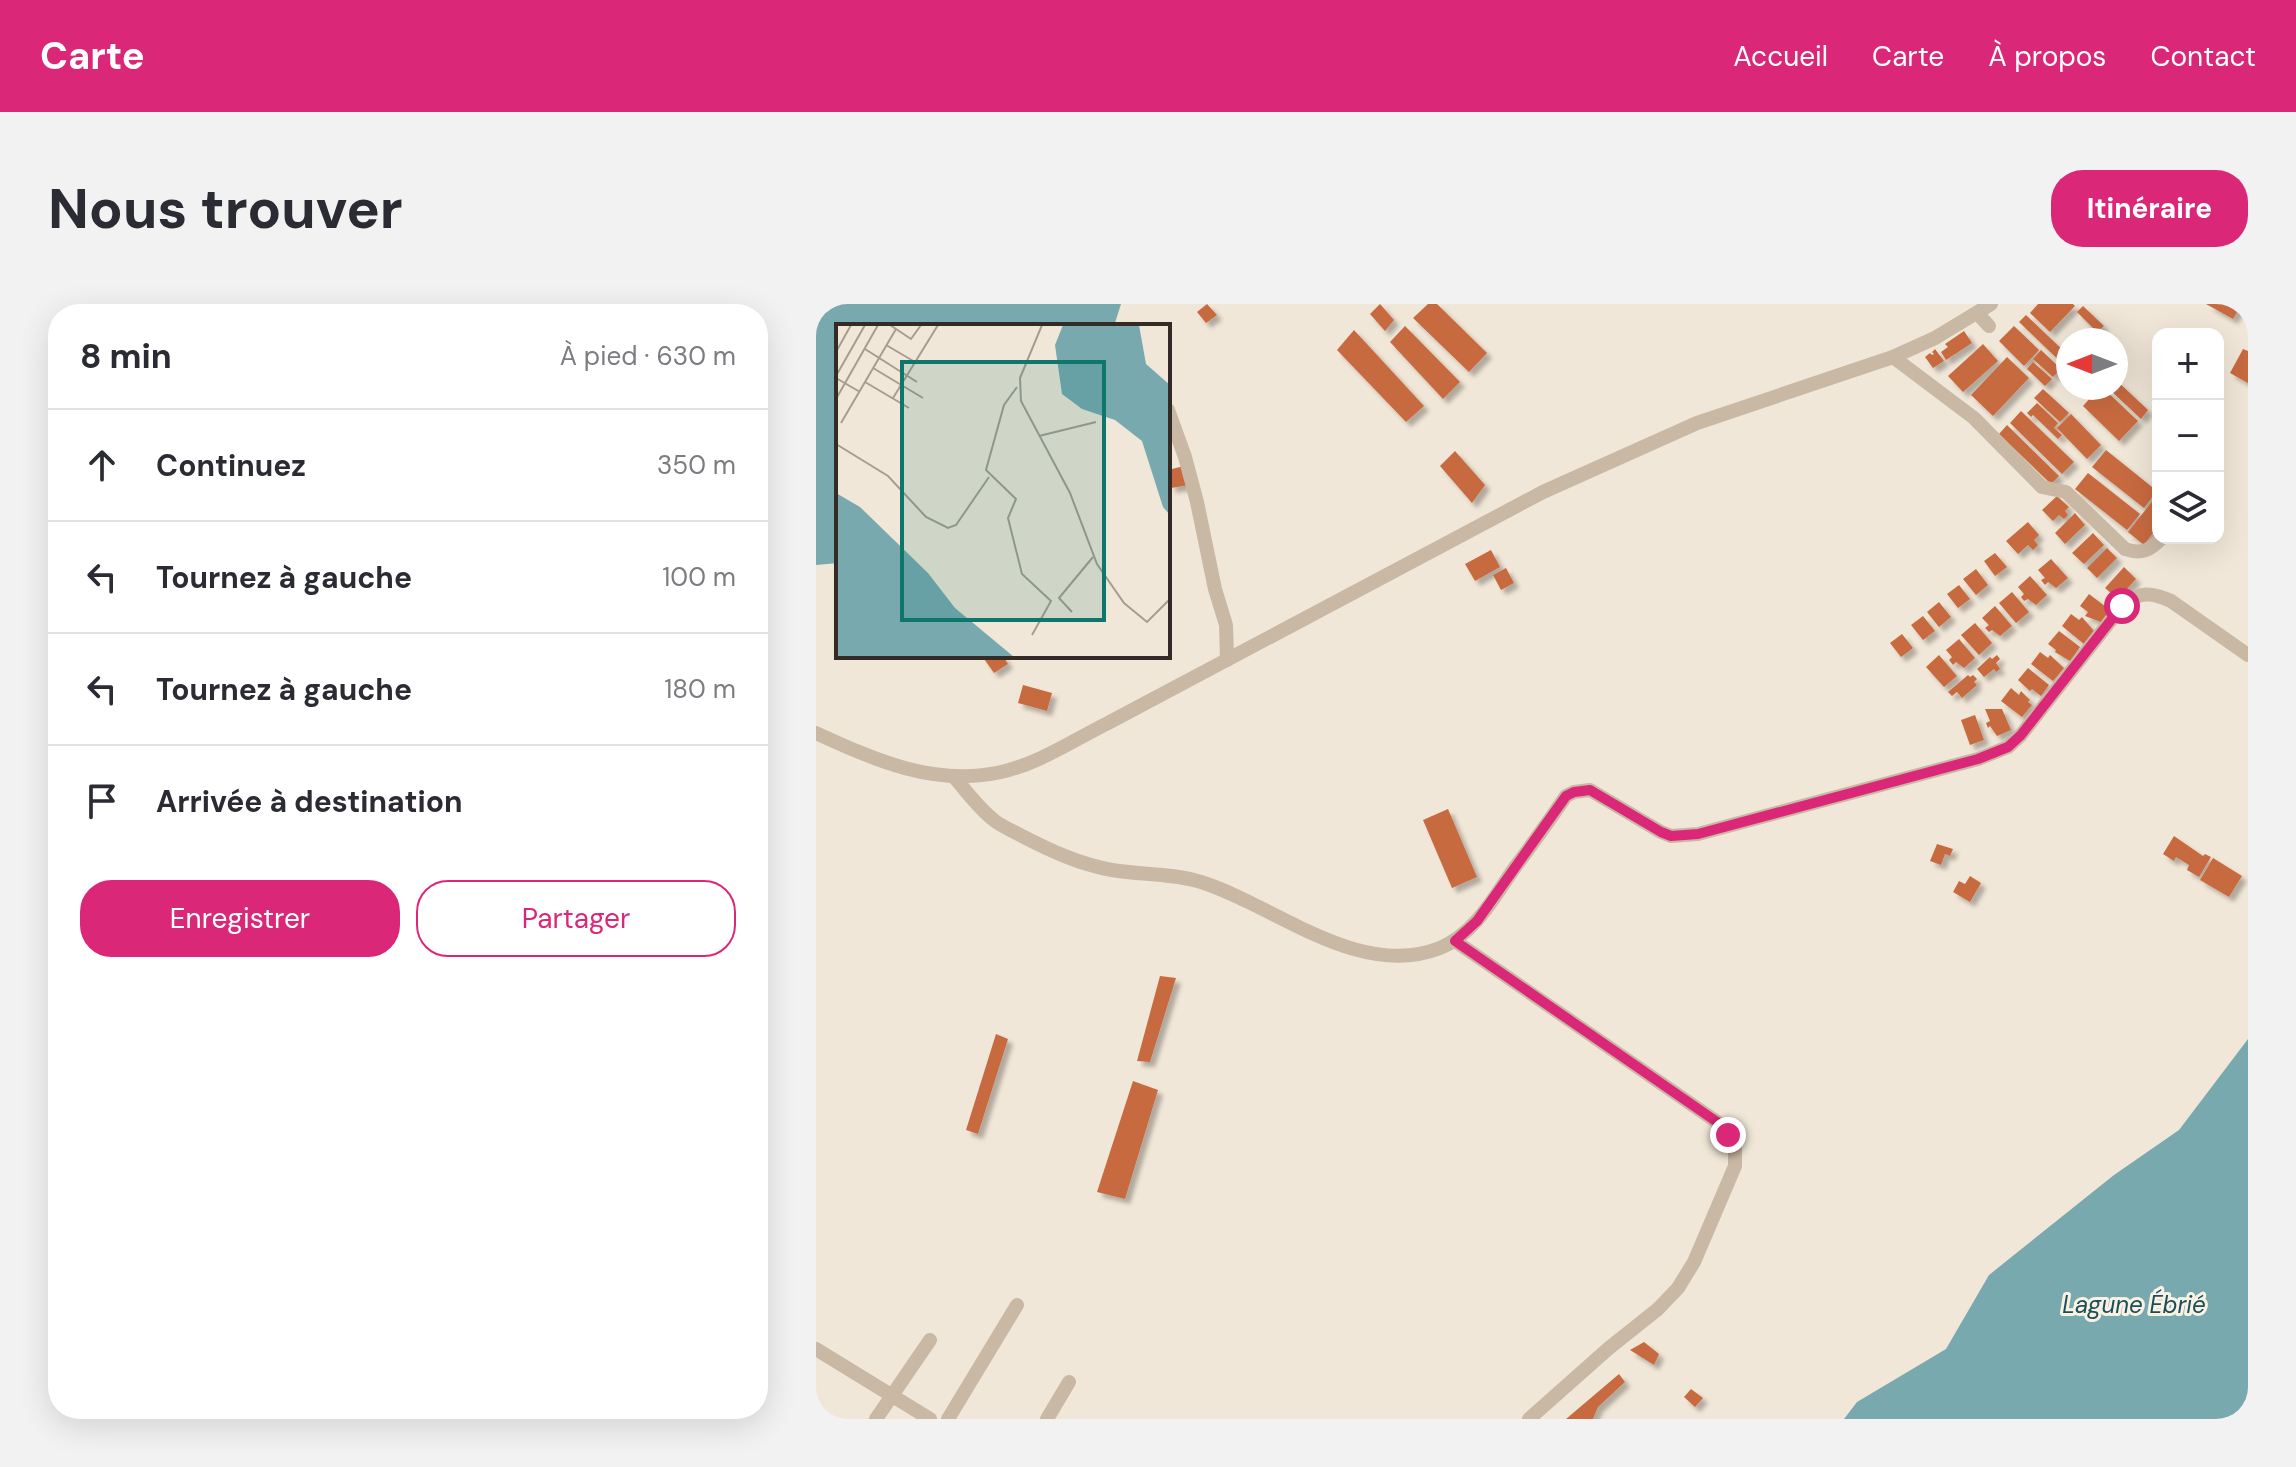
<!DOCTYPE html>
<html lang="fr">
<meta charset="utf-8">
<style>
:root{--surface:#fff;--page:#f2f2f3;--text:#2b2b33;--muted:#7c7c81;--line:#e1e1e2;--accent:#db2777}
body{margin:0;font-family:"DM Sans",sans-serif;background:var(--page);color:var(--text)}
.controls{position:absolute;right:24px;top:24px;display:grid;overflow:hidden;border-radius:16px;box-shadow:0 8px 32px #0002}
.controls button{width:72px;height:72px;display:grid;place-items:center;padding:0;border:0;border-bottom:2px solid var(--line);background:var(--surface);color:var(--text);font:40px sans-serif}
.compass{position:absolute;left:1240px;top:24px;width:72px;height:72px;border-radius:50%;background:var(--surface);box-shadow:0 8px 32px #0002;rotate:270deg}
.stop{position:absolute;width:24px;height:24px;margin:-18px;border:6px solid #db2777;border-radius:50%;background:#fff}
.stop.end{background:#db2777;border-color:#fff;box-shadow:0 2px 8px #0008}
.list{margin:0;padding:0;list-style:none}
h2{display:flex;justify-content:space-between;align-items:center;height:104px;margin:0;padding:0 32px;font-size:34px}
h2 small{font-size:26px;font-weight:400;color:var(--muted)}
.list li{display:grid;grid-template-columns:52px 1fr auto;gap:24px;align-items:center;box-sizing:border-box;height:112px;padding:0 32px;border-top:2px solid var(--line)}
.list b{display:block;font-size:30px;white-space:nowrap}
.list em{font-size:26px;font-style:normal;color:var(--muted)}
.actions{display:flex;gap:16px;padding:24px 32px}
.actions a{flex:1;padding:18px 0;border:2px solid var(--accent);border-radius:32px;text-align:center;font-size:28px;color:var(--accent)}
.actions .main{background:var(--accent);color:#fff}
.icon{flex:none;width:44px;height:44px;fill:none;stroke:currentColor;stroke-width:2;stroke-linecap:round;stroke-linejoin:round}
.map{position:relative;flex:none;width:1432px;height:1115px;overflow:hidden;border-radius:32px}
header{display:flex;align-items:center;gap:48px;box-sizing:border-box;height:112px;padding:0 40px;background:var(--accent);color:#fff}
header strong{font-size:38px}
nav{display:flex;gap:44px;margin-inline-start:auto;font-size:28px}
.intro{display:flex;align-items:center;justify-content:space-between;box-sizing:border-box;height:192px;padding:0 48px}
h1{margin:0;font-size:56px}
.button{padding:20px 36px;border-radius:32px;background:var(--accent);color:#fff;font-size:28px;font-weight:700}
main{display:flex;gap:48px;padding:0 48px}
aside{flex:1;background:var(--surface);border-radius:32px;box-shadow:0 8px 32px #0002}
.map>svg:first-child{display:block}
.water{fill:#77a9af}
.building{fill:#c86a3f;filter:url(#shadow)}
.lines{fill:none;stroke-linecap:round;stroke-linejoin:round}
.minor{stroke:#c9b8a4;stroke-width:14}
.route{stroke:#db2777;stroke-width:10}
.labels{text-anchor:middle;stroke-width:6;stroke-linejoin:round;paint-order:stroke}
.water-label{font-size:24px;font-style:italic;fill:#1b4e57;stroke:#f9f1e4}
.inset-road{fill:none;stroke:#a69c91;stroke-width:2}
.view{fill:#0f766e;fill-opacity:0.15;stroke:#0f766e;stroke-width:4}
.inset-edge{fill:none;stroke:#352b26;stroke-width:4}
</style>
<header>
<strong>Carte</strong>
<nav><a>Accueil</a><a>Carte</a><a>À propos</a><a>Contact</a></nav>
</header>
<div class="intro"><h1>Nous trouver</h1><a class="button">Itinéraire</a></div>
<main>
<aside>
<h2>8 min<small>À pied · 630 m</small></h2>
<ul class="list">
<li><svg class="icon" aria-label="ahead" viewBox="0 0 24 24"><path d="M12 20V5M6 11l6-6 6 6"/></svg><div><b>Continuez</b></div><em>350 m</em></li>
<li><svg class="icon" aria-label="left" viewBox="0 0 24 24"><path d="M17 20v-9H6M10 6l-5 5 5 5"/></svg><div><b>Tournez à gauche</b></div><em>100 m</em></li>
<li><svg class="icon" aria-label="left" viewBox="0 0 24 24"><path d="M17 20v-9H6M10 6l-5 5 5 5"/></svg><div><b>Tournez à gauche</b></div><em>180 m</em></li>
<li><svg class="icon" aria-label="arrive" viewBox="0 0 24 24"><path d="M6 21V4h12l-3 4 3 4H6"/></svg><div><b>Arrivée à destination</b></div></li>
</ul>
<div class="actions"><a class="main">Enregistrer</a><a>Partager</a></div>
</aside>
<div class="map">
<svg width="1432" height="1115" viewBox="0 0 1432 1115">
<defs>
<filter id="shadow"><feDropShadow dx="5" dy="5" stdDeviation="2" flood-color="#0004"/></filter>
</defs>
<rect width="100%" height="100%" fill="#f1e7d8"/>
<g class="water">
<polygon points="0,0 305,0 298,22 22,22 22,259 0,261"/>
<polygon points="1432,735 1432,1115 1028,1115 1041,1098 1130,1045 1173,971 1298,871 1363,826"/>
</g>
<g class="building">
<polygon points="391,0 401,11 390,19 381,8"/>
<polygon points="564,0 578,16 569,27 554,10"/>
<polygon points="612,0 621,0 671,49 653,68 597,14"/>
<polygon points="1222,0 1257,0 1259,2 1234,28 1214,9"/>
<polygon points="1390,0 1426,0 1417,15"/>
<polygon points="1267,2 1288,22 1281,28 1261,8"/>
<polygon points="1210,11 1252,51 1252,65 1203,18"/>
<polygon points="589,22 644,78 627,95 574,38"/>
<polygon points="1198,22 1223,46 1208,62 1183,37"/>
<polygon points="538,26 608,102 590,118 521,46"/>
<polygon points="1148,27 1156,39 1130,56 1125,48 1132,43 1129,40"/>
<polygon points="1167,40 1182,57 1147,88 1132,72"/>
<polygon points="1119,45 1128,57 1117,64 1109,53 1114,49 1116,51 1118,50 1116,48"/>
<polygon points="1427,45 1432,47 1432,79 1414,69"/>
<polygon points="1225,46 1245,65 1237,73 1217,55"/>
<polygon points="1191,53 1213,74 1177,112 1155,91"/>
<polygon points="1217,58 1236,75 1229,82 1211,65"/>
<polygon points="1300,76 1332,106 1325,115 1292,84 1300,84"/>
<polygon points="1283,84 1287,84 1322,117 1303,137 1267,102"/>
<polygon points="1227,85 1253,109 1244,118 1218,94"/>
<polygon points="1221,99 1242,119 1238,124 1246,131 1242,135 1217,111 1215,113 1211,109"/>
<polygon points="1205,107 1258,158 1246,170 1194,119"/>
<polygon points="1255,110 1285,141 1271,155 1241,124"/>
<polygon points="1191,121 1243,172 1235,180 1183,130"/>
<polygon points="1290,146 1341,187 1328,204 1276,163"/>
<polygon points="639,147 669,181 656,199 624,162"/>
<polygon points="368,162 373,181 355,184 352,166"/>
<polygon points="1272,169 1324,210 1311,226 1259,185"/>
<polygon points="1342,190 1342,226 1340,225 1328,241 1312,228"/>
<polygon points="1241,192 1253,203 1249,207 1252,211 1248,215 1243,211 1237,217 1226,206"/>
<polygon points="1259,209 1269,221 1249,240 1239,229"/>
<polygon points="1212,218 1223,231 1218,236 1222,241 1217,246 1212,241 1202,250 1190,237"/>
<polygon points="1277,229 1288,241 1268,260 1256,249"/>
<polygon points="1291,244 1301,254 1281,274 1271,264"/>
<polygon points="675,246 684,263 659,277 649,260"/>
<polygon points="1179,249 1191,263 1179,272 1168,257"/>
<polygon points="1235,255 1252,274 1240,284 1232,278 1229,281 1225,276 1229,274 1222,266"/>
<polygon points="1308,263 1320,275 1302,295 1289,284"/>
<polygon points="690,264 698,279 685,286 677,271"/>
<polygon points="1160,265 1172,281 1160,291 1147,275"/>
<polygon points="1214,272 1231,291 1220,301 1212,295 1208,297 1205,293 1208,290 1202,283"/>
<polygon points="1143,281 1154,295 1142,304 1131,290"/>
<polygon points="1196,288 1213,308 1200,319 1183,299"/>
<polygon points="1273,290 1294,306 1285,318 1269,312 1272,308 1264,302"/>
<polygon points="1123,298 1135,313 1123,323 1111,308"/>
<polygon points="1179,302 1196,322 1184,332 1176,326 1173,328 1169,324 1173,321 1166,314"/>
<polygon points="1255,310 1263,316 1266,313 1278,327 1268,340 1246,322"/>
<polygon points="1107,312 1119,327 1107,336 1095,321"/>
<polygon points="1159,319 1176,339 1163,351 1145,331"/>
<polygon points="1243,327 1264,343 1254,357 1239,348 1240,346 1232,340"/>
<polygon points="1086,330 1097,344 1085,353 1074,339"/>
<polygon points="1143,335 1159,354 1148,364 1140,358 1137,361 1133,356 1136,353 1130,346"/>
<polygon points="1224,348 1232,354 1234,351 1248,364 1237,377 1215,360"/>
<polygon points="1123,351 1141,372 1128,383 1110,363"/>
<polygon points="1181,351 1184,355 1180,359 1184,365 1180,368 1178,365 1168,373 1161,365 1174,353 1176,355"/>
<polygon points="166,352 187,352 192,360 178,369"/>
<polygon points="1212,364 1233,381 1225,392 1216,385 1214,387 1202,376"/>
<polygon points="1152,371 1154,373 1157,371 1161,375 1158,378 1161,381 1146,394 1141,388 1136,392 1132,388"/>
<polygon points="207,381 236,389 231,407 202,399"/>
<polygon points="1195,384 1203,391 1205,387 1214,396 1212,398 1216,401 1206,413 1185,397"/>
<polygon points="1169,405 1186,405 1195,426 1181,432 1174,422 1172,424 1170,419 1174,417"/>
<polygon points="1159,411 1168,436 1154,441 1145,416"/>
<polygon points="632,505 661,573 636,584 607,516"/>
<polygon points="1358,532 1387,552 1389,550 1395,553 1383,573 1371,566 1373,561 1360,553 1358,557 1347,550"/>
<polygon points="1121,540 1137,545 1134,552 1129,550 1125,561 1114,557"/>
<polygon points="1397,554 1426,572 1413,593 1384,576"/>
<polygon points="1154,572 1165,579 1154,598 1137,588 1143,577 1149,580"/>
<polygon points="344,672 360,674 334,758 321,757"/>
<polygon points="180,730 192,735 162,830 150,826"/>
<polygon points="317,777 342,786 309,895 281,888"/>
<polygon points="828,1038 843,1050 838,1061 814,1046"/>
<polygon points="803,1070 809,1078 782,1103 777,1115 750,1115"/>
<polygon points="875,1085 887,1094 879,1103 868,1093"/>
</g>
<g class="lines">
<g class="minor">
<polyline points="1161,9 1173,22"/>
<path d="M1077,53l81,61 68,69 24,5 59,57c17,6 25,1 37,-11"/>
<polyline points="352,106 369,153 381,198 399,285 410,321 411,356"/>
<path d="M0,429c59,27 118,54 185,39 37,-8 73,-32 107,-49l435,-231 154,-69 196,-66 42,-19 56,-34"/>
<path d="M138,473c13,15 25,32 41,44 8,6 18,10 27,15 29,15 57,28 90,34 30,5 60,3 89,12 74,23 157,98 239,66 34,-14 53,-49 73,-78 18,-24 36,-49 53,-74l8,-4 16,-2 71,42 10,4 27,-2 280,-75 30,-12 13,-12 101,-129c17,-15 29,-14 49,-5l77,54"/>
<polyline points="639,637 904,820 919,844 919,862 878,958 862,984 842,1005 793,1044 713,1115"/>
<polyline points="0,1045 114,1115"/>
<polyline points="60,1115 114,1036"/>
<polyline points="132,1115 201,1001"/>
<polyline points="231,1115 253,1078"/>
</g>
</g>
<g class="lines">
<polyline class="route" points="912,831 904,820 639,637 661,617 750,492 758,488 774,486 845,528 855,532 882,530 1162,455 1192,443 1205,431 1306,302"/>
</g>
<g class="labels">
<g class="water-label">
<text x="1318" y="1009">Lagune Ébrié</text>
</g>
</g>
<g transform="translate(20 20)">
<rect width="334" height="334" fill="#f1e7d8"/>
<path d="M227,1h76l7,39 24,21v130l-7,-8 -21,-66 -27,-21 -33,-11 -20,-15 -7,-49zM0,169l24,14 68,66 27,35 59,49h-178z" fill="#77a9af"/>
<path class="inset-road" d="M54,1l21,14 10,-14M206,1l-22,53 1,23 49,92 27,71 27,39 23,19 23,-23M50,21l29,17M29,25l52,33M0,28l15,-27M37,44l50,30M0,52l29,-51M0,54l24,14M29,58l44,26M181,63l-13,18 -18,65 30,29 -8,19 14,56 29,27 -19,34M57,74l45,-73M0,75l42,-74M5,99l55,-94M203,112l57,-14M0,120l52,32 38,41 22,11 8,-3 33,-48M236,288l-13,-14 34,-41"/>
<path class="view" d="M66,38h202v258h-202z"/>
<rect width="334" height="334" class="inset-edge"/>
</g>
</svg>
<div class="controls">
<button>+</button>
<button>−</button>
<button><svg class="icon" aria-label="layers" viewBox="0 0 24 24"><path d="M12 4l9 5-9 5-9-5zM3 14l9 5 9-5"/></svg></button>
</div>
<svg class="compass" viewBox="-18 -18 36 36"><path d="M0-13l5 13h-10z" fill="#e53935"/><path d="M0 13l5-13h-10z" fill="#7c7c81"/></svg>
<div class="stop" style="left:1306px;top:302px"></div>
<div class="stop end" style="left:912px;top:831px"></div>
</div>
</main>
